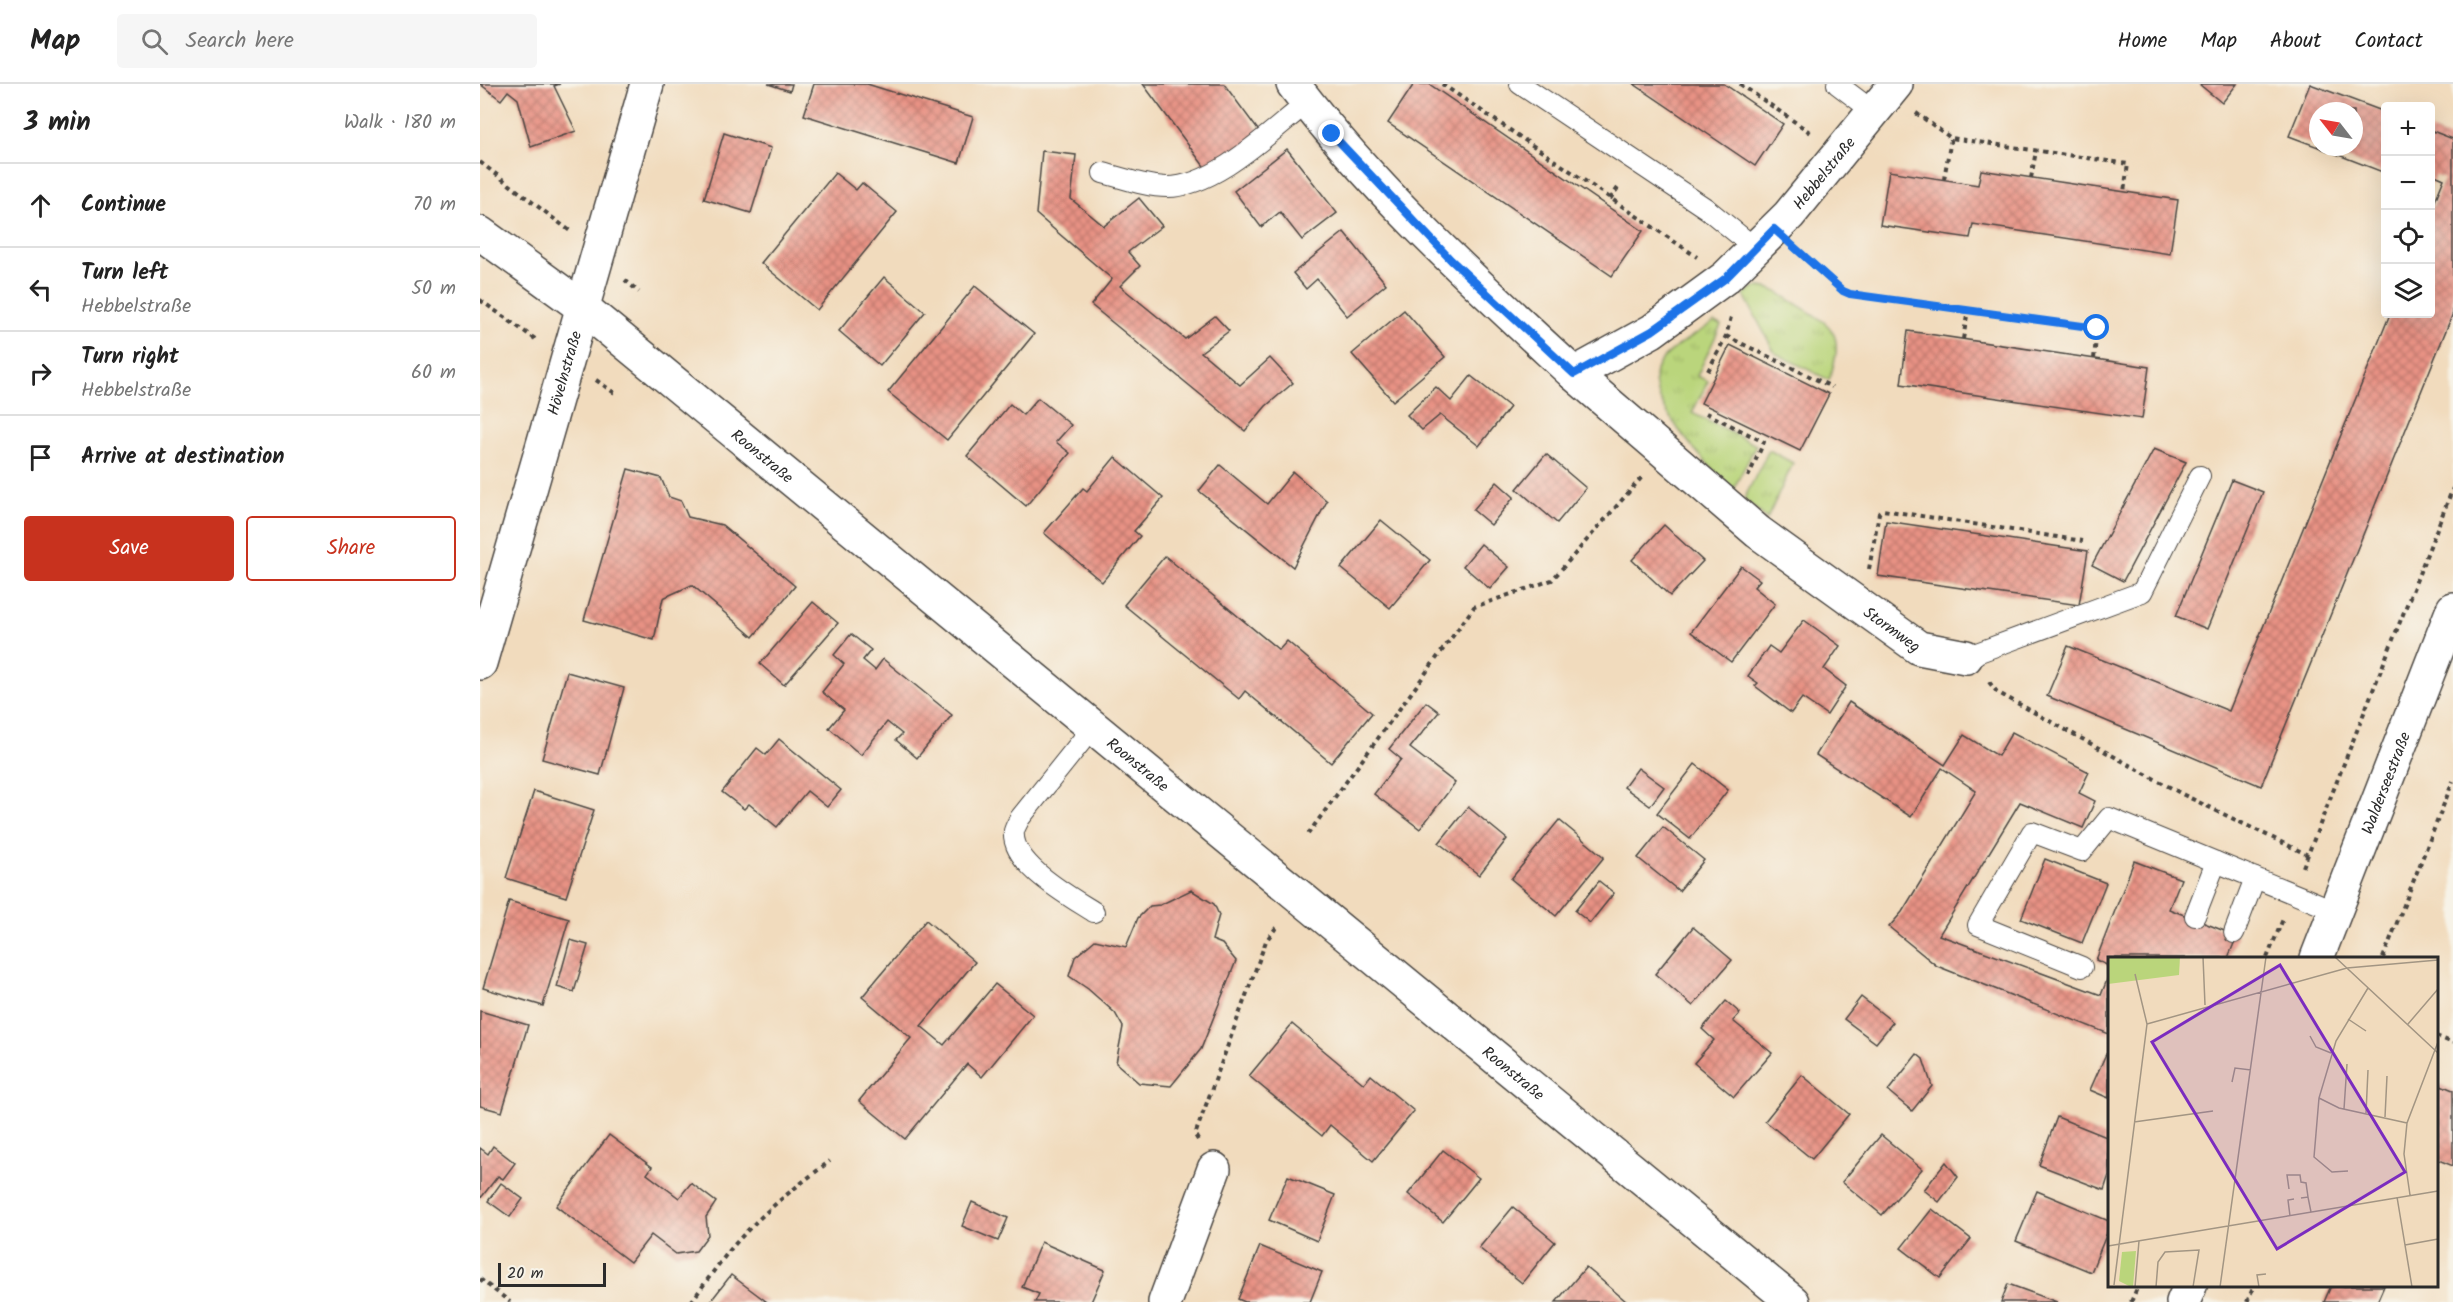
<!DOCTYPE html>
<meta charset="utf-8">
<style>
:root{--surface:#fff;--page:#f6f6f6;--text:#222;--muted:#767676;--line:#e0e0e0;--accent:#c8321e}
body{margin:0;font-family:Kalam,sans-serif;background:var(--page);color:var(--text)}
.controls{position:absolute;right:18px;top:18px;display:grid;overflow:hidden;border-radius:6px;box-shadow:0 6px 24px #0002}
.controls button{width:54px;height:54px;display:grid;place-items:center;padding:0;border:0;border-bottom:2px solid var(--line);background:var(--surface);color:var(--text);font:30px sans-serif}
.compass{position:absolute;left:1829px;top:18px;width:54px;height:54px;border-radius:50%;background:var(--surface);box-shadow:0 6px 24px #0002;rotate:301deg}
.scale{position:absolute;left:18px;bottom:15px;width:108px;box-sizing:border-box;padding-left:6px;border:3px solid #2b2b2b;border-top:0;font-size:16px;line-height:21px;white-space:nowrap;color:#2b2b2b;-webkit-text-stroke:4px #f7f3e8;paint-order:stroke}
.stop{position:absolute;width:18px;height:18px;margin:-14px;border:4px solid #1a73e8;border-radius:50%;background:#fff}
.stop.end{background:#1a73e8;border-color:#fff;box-shadow:0 2px 6px #0008}
.list{margin:0;padding:0;list-style:none}
h2{display:flex;justify-content:space-between;align-items:center;height:78px;margin:0;padding:0 24px;font-size:26px}
h2 small{font-size:20px;font-weight:400;color:var(--muted)}
.list li{display:grid;grid-template-columns:39px 1fr auto;gap:18px;align-items:center;box-sizing:border-box;height:84px;padding:0 24px;border-top:2px solid var(--line)}
.list b{display:block;font-size:22px;white-space:nowrap}
.list p{margin:0;font-size:20px;white-space:nowrap;color:var(--muted)}
.list em{font-size:20px;font-style:normal;color:var(--muted)}
.actions{display:flex;gap:12px;padding:18px 24px}
.actions a{flex:1;padding:14px 0;border:2px solid var(--accent);border-radius:6px;text-align:center;font-size:21px;color:var(--accent)}
.actions .main{background:var(--accent);color:#fff}
.icon{flex:none;width:33px;height:33px;fill:none;stroke:currentColor;stroke-width:2;stroke-linecap:round;stroke-linejoin:round}
.map{position:relative;flex:none;width:1973px;height:1218px;overflow:hidden}
header{display:flex;align-items:center;gap:36px;box-sizing:border-box;height:84px;padding:0 30px;background:var(--surface);border-bottom:2px solid var(--line)}
header strong{font-size:28px}
nav{display:flex;gap:33px;margin-inline-start:auto;font-size:21px}
.search{width:420px;height:54px;background:var(--page);display:flex;align-items:center;gap:15px;box-sizing:border-box;padding:0 21px;border-radius:6px;color:var(--muted);font-size:22px}
main{display:flex}
aside{flex:1;background:var(--surface)}
.map>svg:first-child{display:block}
.grass{fill:url(#grass-tufts);stroke:#728053;stroke-width:1.5}
.building{fill:url(#building-cross-hatch)}
.lines{fill:none;stroke-linecap:round;stroke-linejoin:round}
.service-casing{stroke:#494541;stroke-width:22}
.minor-casing{stroke:#494541;stroke-width:36}
.secondary-casing{stroke:#494541;stroke-width:36}
.primary-casing{stroke:#494541;stroke-width:36}
.path{stroke:#494541;stroke-width:4;stroke-dasharray:4.5 4.5;stroke-linecap:butt}
.service{stroke:#fff;stroke-width:20}
.minor{stroke:#fff;stroke-width:33}
.secondary{stroke:#fff;stroke-width:33}
.primary{stroke:#fff;stroke-width:33}
.route{stroke:#1a73e8;stroke-width:8}
.labels{text-anchor:middle;stroke-width:6;stroke-linejoin:round;paint-order:stroke}
.street-label{font-size:16px;fill:#2b2b2b;stroke:#f7f3e8}
.inset-road{fill:none;stroke:#a29583;stroke-width:1.5}
.view{fill:#7b2cbf;fill-opacity:0.15;stroke:#7b2cbf;stroke-width:3}
.inset-edge{fill:none;stroke:#2b2b2b;stroke-width:3}
</style>
<header>
<strong>Map</strong>
<div class="search"><svg class="icon" aria-label="search" viewBox="0 0 24 24"><circle cx="10" cy="10" r="6"/><path d="M15 15l6 6"/></svg>Search here</div>
<nav><a>Home</a><a>Map</a><a>About</a><a>Contact</a></nav>
</header>
<main>
<aside>
<h2>3 min<small>Walk · 180 m</small></h2>
<ul class="list">
<li><svg class="icon" aria-label="ahead" viewBox="0 0 24 24"><path d="M12 20V5M6 11l6-6 6 6"/></svg><div><b>Continue</b></div><em>70 m</em></li>
<li><svg class="icon" aria-label="left" viewBox="0 0 24 24"><path d="M17 20v-9H6M10 6l-5 5 5 5"/></svg><div><b>Turn left</b><p>Hebbelstraße</p></div><em>50 m</em></li>
<li><svg class="icon" aria-label="right" viewBox="0 0 24 24"><path d="M7 20v-9h11M14 6l5 5-5 5"/></svg><div><b>Turn right</b><p>Hebbelstraße</p></div><em>60 m</em></li>
<li><svg class="icon" aria-label="arrive" viewBox="0 0 24 24"><path d="M6 21V4h12l-3 4 3 4H6"/></svg><div><b>Arrive at destination</b></div></li>
</ul>
<div class="actions"><a class="main">Save</a><a>Share</a></div>
</aside>
<div class="map">
<svg width="1973" height="1218" viewBox="0 0 1973 1218">
<defs>
<pattern id="grass-tufts" width="24" height="20" patternUnits="userSpaceOnUse" patternTransform="scale(1.5)"><rect width="24" height="20" fill="#bad57b"/><path d="M3 7l-1-3M5 7V3M7 7l1-3M15 17l-1-3M17 17v-4M19 17l1-3" fill="none" stroke="#a0b76a"/></pattern>
<pattern id="building-cross-hatch" width="8" height="8" patternUnits="userSpaceOnUse" patternTransform="scale(1.5)"><rect width="8" height="8" fill="#e89284"/><path d="M0 0l8 8M0 8l8-8" fill="none" stroke="#bc776c"/></pattern>
</defs>
<rect width="100%" height="100%" fill="#f7f3e8"/>
<filter id="ink" filterUnits="userSpaceOnUse"><feTurbulence type="fractalNoise" baseFrequency=".0167" numOctaves="2"/><feDisplacementMap in="SourceGraphic" scale="12" xChannelSelector="R" yChannelSelector="G"/><feConvolveMatrix kernelMatrix="1 2 1 2 8 2 1 2 1" color-interpolation-filters="sRGB"/></filter>
<filter id="wash" filterUnits="userSpaceOnUse"><feTurbulence type="fractalNoise" baseFrequency=".008" numOctaves="4" result="noise"/><feDisplacementMap in="SourceGraphic" scale="24" xChannelSelector="R" yChannelSelector="G"/><feGaussianBlur stdDeviation="1.35" result="paint"/><feColorMatrix in="noise" values="0 0 0 0 0 0 0 0 0 0 0 0 0 0 0 0 0 1.4 0 .05"/><feComposite in="paint" operator="in"/></filter>
<g filter="url(#wash)">
<rect width="100%" height="100%" fill="#f1dbbd"/>
<g class="grass">
<path d="M1279,203c13,0 24,9 34,15 40,24 53,29 36,78l-54,-27 -31,-58 8,-7z"/>
<path d="M1234,238l7,3 -24,51 11,5 -16,32 64,32 -23,45c-21,-21 -96,-94 -74,-126 10,-16 40,-31 55,-42z"/>
<polygon points="1289,366 1313,379 1287,435 1264,415"/>
</g>
<g id="blocks">
<g class="building">
<polygon points="0,0 80,0 74,2 96,47 51,63 38,15 28,7 21,16"/>
<polygon points="288,0 312,0 310,7"/>
<polygon points="334,0 387,0 493,33 479,79 324,31"/>
<polygon points="663,0 744,0 781,50 729,89"/>
<polygon points="934,0 949,0 1163,147 1132,192 908,39"/>
<polygon points="1154,0 1244,0 1303,40 1275,82"/>
<polygon points="1719,0 1757,0 1742,19"/>
<polygon points="1830,0 1905,28 1905,89 1838,63 1874,63 1874,27 1838,27 1838,63 1809,52"/>
<polygon points="1950,46 1973,55 1973,229 1781,702 1567,612 1588,562 1749,627 1910,230 1950,230 1950,129 1964,95 1955,91 1950,102"/>
<polygon points="244,49 291,64 271,129 224,115"/>
<polygon points="807,65 857,129 822,156 800,128 781,143 754,107"/>
<polygon points="562,67 596,71 591,115 624,142 659,114 682,142 648,168 660,182 640,202 705,255 735,232 749,247 721,268 760,301 790,274 813,299 786,322 765,347 611,221 632,195 556,130"/>
<polygon points="1501,86 1698,116 1690,170 1493,140 1490,154 1400,141 1409,87 1498,101"/>
<polygon points="355,89 376,106 382,99 417,128 337,226 281,179"/>
<polygon points="864,148 906,200 867,232 837,195 826,205 813,189"/>
<polygon points="404,193 445,228 400,282 359,247"/>
<polygon points="495,202 554,250 467,356 408,308"/>
<polygon points="924,226 965,273 913,317 872,270"/>
<polygon points="1428,247 1669,283 1662,335 1421,300"/>
<polygon points="1250,261 1349,310 1320,367 1221,319"/>
<polygon points="991,292 1030,323 999,362 960,331 942,346 927,331 956,303 971,317"/>
<polygon points="558,314 591,341 576,358 590,369 546,422 487,372 530,320 543,331"/>
<polygon points="1674,365 1706,378 1643,497 1612,481"/>
<polygon points="1066,370 1106,404 1077,439 1037,405"/>
<polygon points="635,373 683,414 654,447 660,452 622,498 564,449 603,404 607,407"/>
<polygon points="740,381 787,420 813,388 847,417 813,483 719,407"/>
<polygon points="148,385 181,394 189,413 201,417 208,433 242,441 315,502 273,553 212,501 183,514 174,556 104,536"/>
<polygon points="1752,396 1783,408 1727,545 1696,532"/>
<polygon points="1017,398 1034,413 1011,441 993,426"/>
<polygon points="901,436 950,476 910,524 861,484"/>
<polygon points="1406,437 1608,467 1599,521 1398,492"/>
<polygon points="1184,441 1223,477 1190,512 1152,476"/>
<polygon points="1001,460 1029,483 1010,505 983,482"/>
<polygon points="685,472 799,566 807,557 892,629 851,679 765,607 759,615 644,521"/>
<polygon points="1261,482 1280,496 1274,503 1295,520 1251,578 1211,548"/>
<polygon points="333,518 358,539 304,601 280,580"/>
<polygon points="1324,536 1360,562 1344,585 1366,602 1347,631 1322,614 1311,629 1275,602 1278,599 1268,592 1289,562 1299,569"/>
<polygon points="371,550 391,566 383,576 395,586 403,575 472,631 437,674 416,656 422,650 407,638 381,671 349,644 364,626 342,608 364,580 354,571"/>
<polygon points="87,588 144,604 120,691 62,675"/>
<polygon points="946,618 959,628 930,664 975,699 940,745 894,710 921,675 909,665"/>
<polygon points="1369,618 1465,681 1484,651 1518,672 1532,648 1609,688 1599,709 1615,717 1603,744 1540,718 1459,851 1621,911 1629,891 1629,950 1457,882 1409,843 1422,828 1496,707 1462,684 1431,733 1336,671"/>
<polygon points="299,655 361,706 347,723 327,707 297,743 269,720 264,725 242,708 277,664 286,671"/>
<polygon points="1215,680 1248,706 1210,755 1177,729"/>
<polygon points="1158,684 1184,703 1170,722 1144,703"/>
<polygon points="54,707 114,726 86,813 26,794"/>
<polygon points="988,723 1027,755 999,791 959,759"/>
<polygon points="1079,736 1124,773 1076,832 1031,795"/>
<polygon points="1183,743 1224,776 1199,807 1158,774"/>
<polygon points="1565,775 1626,799 1602,859 1541,835"/>
<polygon points="1654,777 1701,795 1689,825 1757,852 1748,874 1629,874 1629,882 1616,876"/>
<polygon points="1119,797 1134,809 1110,839 1095,827"/>
<polygon points="711,806 734,820 739,831 732,856 742,860 756,877 721,965 691,1002 659,999 636,979 643,943 635,929 608,905 589,892 595,873 615,856 646,863 658,834 670,822 680,821"/>
<polygon points="29,817 89,835 63,922 3,904"/>
<polygon points="446,836 495,878 441,942 464,961 515,900 553,931 502,993 487,980 425,1055 379,1017 431,954 382,913"/>
<polygon points="1213,843 1252,876 1213,922 1175,890"/>
<polygon points="90,856 108,861 94,908 77,903"/>
<polygon points="1381,913 1413,938 1396,959 1364,935"/>
<polygon points="1246,917 1260,929 1253,937 1292,969 1254,1013 1214,979 1234,956 1222,945"/>
<polygon points="0,927 48,941 22,1028 0,1022"/>
<polygon points="812,940 884,1000 891,991 934,1027 893,1077 850,1041 842,1052 769,992"/>
<polygon points="1437,970 1443,975 1452,1002 1432,1027 1408,1007"/>
<polygon points="1626,970 1629,971 1629,1014 1610,1006"/>
<polygon points="1322,991 1369,1030 1332,1075 1285,1037"/>
<polygon points="1956,999 1973,1006 1973,1082 1956,1075"/>
<polygon points="1577,1033 1629,1054 1629,1091 1624,1106 1559,1081"/>
<polygon points="129,1051 172,1083 167,1090 199,1114 211,1099 236,1118 226,1133 228,1151 216,1167 196,1170 171,1151 150,1178 76,1122"/>
<polygon points="1401,1051 1442,1085 1402,1131 1362,1098"/>
<polygon points="13,1062 35,1079 23,1095 18,1092 0,1115 0,1064 8,1070"/>
<polygon points="963,1066 999,1094 963,1138 928,1110"/>
<polygon points="1466,1078 1478,1093 1459,1118 1444,1106"/>
<polygon points="808,1092 855,1111 837,1157 789,1136"/>
<polygon points="21,1099 43,1115 30,1133 8,1117"/>
<polygon points="1557,1107 1629,1137 1629,1144 1611,1188 1536,1157"/>
<polygon points="492,1118 528,1134 518,1157 482,1142"/>
<polygon points="1033,1123 1075,1158 1042,1199 999,1164"/>
<polygon points="1452,1125 1491,1155 1460,1194 1421,1164"/>
<polygon points="561,1158 625,1186 611,1218 555,1218 559,1210 542,1203"/>
<polygon points="780,1162 842,1188 830,1218 765,1218 758,1215"/>
<polygon points="1106,1183 1147,1218 1076,1218"/>
<polygon points="251,1191 287,1218 230,1218"/>
<polygon points="1528,1200 1577,1218 1521,1218"/>
<polygon points="1851,1202 1904,1202 1897,1218 1844,1218"/>
</g>
</g>
</g>
<g filter="url(#ink)">
<use href="#blocks" fill-opacity="0" stroke="#494541" stroke-width="1.5"/>
<g class="lines">
<defs>
<g id="service">
<polyline points="1040,0 1227,125 1275,164"/>
<polyline points="1357,0 1394,28"/>
<path d="M623,89c20,5 43,14 64,14 48,0 103,-55 140,-84"/>
<polyline points="1486,573 1662,508 1720,392"/>
<path d="M613,643l-73,91c-2,4 -5,9 -6,13 -4,33 57,66 80,81"/>
<polyline points="1715,832 1736,778 1856,827"/>
<polyline points="1754,849 1775,794"/>
<polyline points="1602,883 1498,841 1552,748 1602,767 1629,734 1736,778"/>
</g>
<g id="minor">
<path id="s1" d="M813,0c82,108 182,198 281,290l78,-43 74,-54 63,-62 107,-131"/>
<path id="s2" d="M1094,290l184,158 161,116 47,9"/>
<path id="s3" d="M0,579l167,-579"/>
<polyline points="685,1218 734,1085"/>
</g>
<g id="secondary">
<path id="s4" d="M1837,874l136,-349"/>
<polyline points="1703,1218 1710,1202"/>
</g>
<g id="primary">
<path id="s5" d="M0,149l102,74 1211,995"/>
</g>
</defs>
<use href="#service" class="service-casing"/>
<use href="#minor" class="minor-casing"/>
<use href="#secondary" class="secondary-casing"/>
<use href="#primary" class="primary-casing"/>
<g class="path">
<polyline points="962,0 1217,173"/>
<polyline points="1260,0 1331,49"/>
<polyline points="1436,29 1471,54 1648,80 1644,108"/>
<polyline points="0,78 90,147"/>
<polyline points="1551,94 1556,67"/>
<polyline points="1464,95 1471,55"/>
<polyline points="1130,115 1140,101"/>
<polyline points="1319,168 1363,207 1370,210 1617,244 1614,275"/>
<polyline points="145,196 159,208"/>
<polyline points="0,216 58,257"/>
<polyline points="1246,252 1352,303"/>
<polyline points="1483,255 1488,226"/>
<polyline points="1228,287 1246,252 1251,233"/>
<polyline points="116,296 136,310"/>
<polyline points="1226,329 1284,358 1268,393"/>
<polyline points="1389,485 1399,429 1403,426 1603,457"/>
<polyline points="1509,598 1517,608 1704,711 1828,771"/>
<polyline points="828,750 994,523 1072,496 1162,393"/>
<polyline points="1823,783 1973,404"/>
<polyline points="1787,874 1803,835"/>
<polyline points="1903,874 1973,697"/>
<polyline points="1956,952 1973,959"/>
<polyline points="718,1056 715,1051 786,857 798,841"/>
<polyline points="0,1195 30,1218"/>
<path d="M211,1218c13,-17 25,-35 39,-52 29,-35 64,-62 100,-89"/>
<polyline points="1651,1218 1658,1202"/>
<polyline points="1767,1218 1774,1202"/>
</g>
<use href="#service" class="service"/>
<use href="#minor" class="minor"/>
<use href="#secondary" class="secondary"/>
<use href="#primary" class="primary"/>
</g>
</g>
<g class="lines" filter="url(#ink)">
<polyline class="route" points="852,50 971,176 1094,290 1172,247 1246,194 1294,145 1363,207 1370,210 1617,244"/>
</g>
<g class="labels">
<g class="street-label">
<text dy="6" stroke="none"><textPath href="#s1" startOffset="728">Hebbelstraße</textPath></text>
<text dy="6" stroke="none"><textPath href="#s3" startOffset="302">Hövelnstraße</textPath></text>
<text dy="6" stroke="none"><textPath href="#s5" startOffset="360">Roonstraße</textPath></text>
<text dy="6" stroke="none"><textPath href="#s2" startOffset="408">Stormweg</textPath></text>
<text dy="6" stroke="none"><textPath href="#s5" startOffset="846">Roonstraße</textPath></text>
<text dy="6" stroke="none"><textPath href="#s4" startOffset="188">Walderseestraße</textPath></text>
<text dy="6" stroke="none"><textPath href="#s5" startOffset="1332">Roonstraße</textPath></text>
</g>
</g>
<g transform="translate(1628 873)">
<rect width="330" height="330" fill="#f1dbbd"/>
<path d="M28,294l-3,36h-2l-12,-6 3,-29z" fill="#bad57b"/>
<path d="M0,0h72l-1,18 -71,9z" fill="#bad57b"/>
<path class="inset-road" d="M95,0l2,48M227,0l103,96M260,31l-32,53 -17,57 20,10 68,15M240,62l18,12M39,67l200,-56 91,-8M300,67l30,-35M202,79l6,11 15,6M124,125l3,-14 16,2M211,141l-5,59 18,15 16,-1M236,152l3,-45M258,156l2,-43M277,160l2,-41M26,165l79,-11M181,232l-2,-14h13l1,7 5,1 2,14M302,238l-6,-41 3,-31 31,-81M289,240l15,90M193,241l7,-1 3,15M182,259l-2,-16 6,-1M297,288l33,-6M0,289l330,-55M6,328l33,-261 -12,-50M27,330l4,-46M48,330l2,-25 7,-10 34,-2 -6,37M112,330l46,-330M151,330l-2,-12 9,-1"/>
<path class="view" d="M172,8l125,207 -128,77 -125,-207z"/>
<rect width="330" height="330" class="inset-edge"/>
</g>
</svg>
<div class="controls">
<button>+</button>
<button>−</button>
<button><svg class="icon" aria-label="locate" viewBox="0 0 24 24"><circle cx="12" cy="12" r="6"/><path d="M12 2v4M12 18v4M2 12h4M18 12h4"/></svg></button>
<button><svg class="icon" aria-label="layers" viewBox="0 0 24 24"><path d="M12 4l9 5-9 5-9-5zM3 14l9 5 9-5"/></svg></button>
</div>
<svg class="compass" viewBox="-18 -18 36 36"><path d="M0-13l5 13h-10z" fill="#e53935"/><path d="M0 13l5-13h-10z" fill="#767676"/></svg>
<div class="scale">20 m</div>
<div class="stop" style="left:1617px;top:244px"></div>
<div class="stop end" style="left:852px;top:50px"></div>
</div>
</main>
